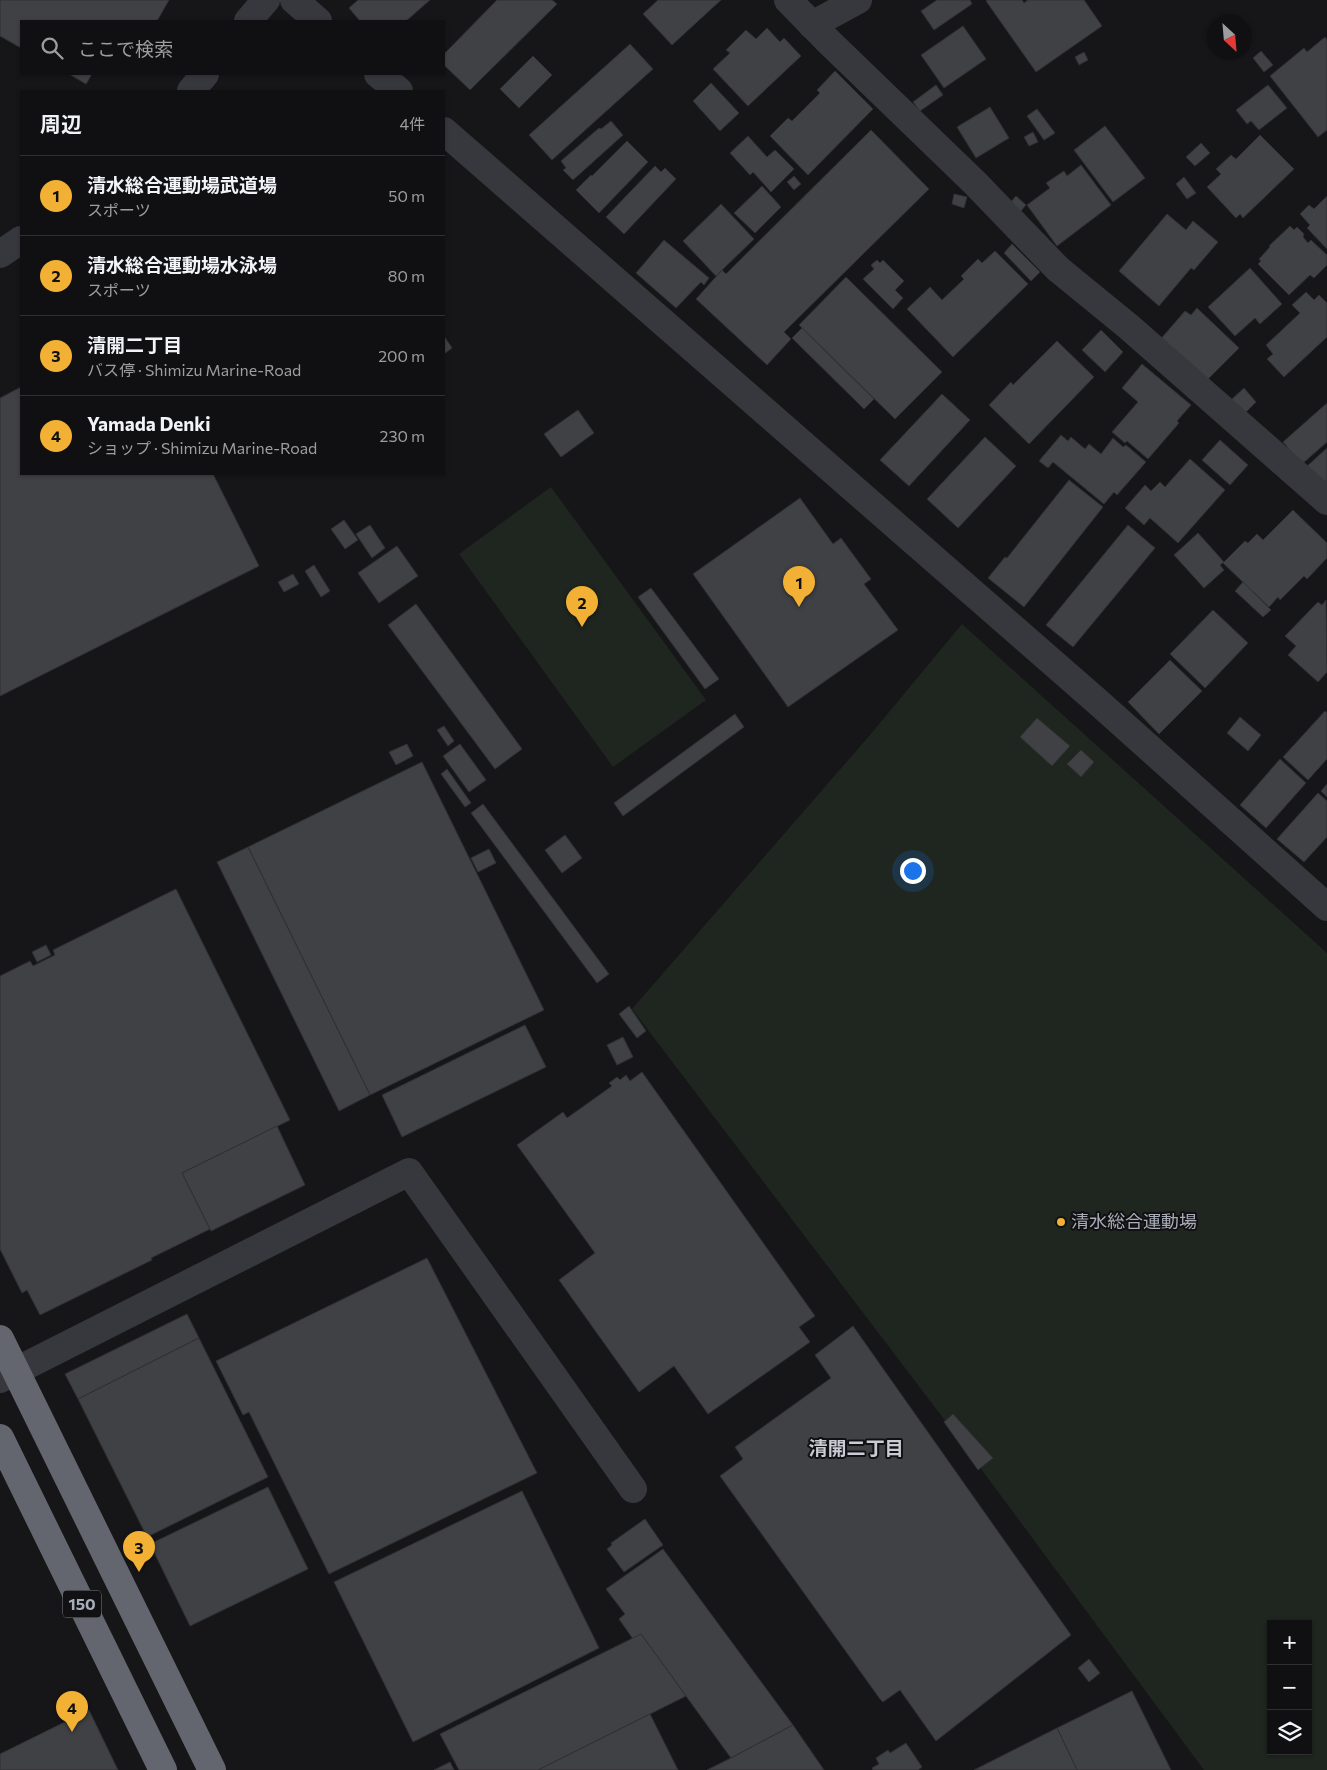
<!DOCTYPE html>
<html lang="ja">
<meta charset="utf-8">
<style>
:root{--surface:#101012;--page:#1e1e20;--text:#f1f3f6;--muted:#9c9d9f;--line:#303032;--accent:#f2b134}
body{margin:0;font-family:Commissioner,"Noto Sans JP",sans-serif;background:var(--page);color:var(--text)}
.controls{position:absolute;right:15px;bottom:15px;display:grid;overflow:hidden;border-radius:0px;box-shadow:0 1px 4px #0004}
.controls button{width:45px;height:45px;display:grid;place-items:center;padding:0;border:0;border-bottom:1px solid var(--line);background:var(--surface);color:var(--text);font:25px sans-serif}
.compass{position:absolute;left:1207px;top:15px;width:45px;height:45px;border-radius:50%;background:var(--surface);box-shadow:0 1px 4px #0004;rotate:154deg}
.you{position:absolute;left:912px;top:870px;width:18px;height:18px;margin:-12px;border:4px solid #fff;border-radius:50%;background:#1a73e8;box-shadow:0 0 0 8px #1a73e833}
.badge{display:grid;place-items:center;width:32px;height:32px;border-radius:50%;background:var(--accent);color:#111;font-size:16px;font-weight:700}
.pin{position:absolute;translate:-50% -41px;filter:drop-shadow(0 1px 2px #0008)}
.pin::after{content:'';position:absolute;top:26px;width:18px;height:15px;background:inherit;clip-path:polygon(0 0,100% 0,50% 100%)}
.list{margin:0;padding:0;list-style:none}
h2{display:flex;justify-content:space-between;align-items:center;height:65px;margin:0;padding:0 20px;font-size:21px}
h2 small{font-size:16px;font-weight:400;color:var(--muted)}
.list li{display:grid;grid-template-columns:32px 1fr auto;gap:15px;align-items:center;box-sizing:border-box;height:80px;padding:0 20px;border-top:1px solid var(--line)}
.list b{display:block;font-size:19px;white-space:nowrap}
.list p{margin:0;font-size:16px;white-space:nowrap;color:var(--muted)}
.list em{font-size:16px;font-style:normal;color:var(--muted)}
.icon{flex:none;width:28px;height:28px;fill:none;stroke:currentColor;stroke-width:2;stroke-linecap:round;stroke-linejoin:round}
.map{position:relative;flex:none;width:1327px;height:1770px;overflow:hidden}
.search{position:absolute;background:var(--surface);box-shadow:0 1px 4px #0004;left:20px;top:20px;width:425px;height:55px;display:flex;align-items:center;gap:12px;box-sizing:border-box;padding:0 18px;border-radius:0px;color:var(--muted);font-size:19px}
.panel{position:absolute;background:var(--surface);box-shadow:0 1px 4px #0004;left:20px;top:90px;width:425px;height:385px;border-radius:0px}
.map>svg:first-child{display:block}
.green{fill:#1e261f;fill-rule:evenodd}
.building{fill:#404145;stroke:#303034}
.lines{fill:none;stroke-linecap:round;stroke-linejoin:round}
.minor{stroke:#37383d;stroke-width:28}
.highway{stroke:#63666e;stroke-width:28}
.poi-dot{fill:#f2b134;stroke:#111113;stroke-width:2}
.labels{text-anchor:middle;stroke-width:4;stroke-linejoin:round;paint-order:stroke}
.shield{fill:#111113;stroke:#7b7e86;stroke-width:1}
.shield-label{font-size:16px;font-weight:bold;fill:#a8adb8}
.poi-label{font-size:18px;fill:#a8adb8;stroke:#111113;text-anchor:start}
.neighbourhood-label{font-size:19px;font-weight:bold;fill:#c9ccd4;stroke:#111113}
</style>
<div class="map">
<svg width="1327" height="1770" viewBox="0 0 1327 1770">
<rect width="100%" height="100%" fill="#161618"/>
<g class="green">
<polygon points="551,487 706,700 613,767 459,554"/>
<path d="M962,624l365,329v817h-123l-248,-335 -324,-426 238,-274zM1271,1624h37v127h-37z"/>
</g>
<g class="building">
<polygon points="0,0 169,0 157,21 21,21 21,48 0,36"/>
<polygon points="358,0 430,0 406,21 360,21 349,8"/>
<polygon points="497,0 552,0 557,4 470,90 444,65 444,54"/>
<polygon points="658,0 721,0 672,45 643,14"/>
<polygon points="937,0 970,0 972,4 934,30 921,11"/>
<polygon points="987,0 1022,0 1024,3 1028,0 1084,0 1102,26 1036,72 986,1"/>
<polygon points="963,26 986,59 944,88 921,55"/>
<polygon points="767,28 780,42 784,38 801,56 748,106 713,69 730,53 726,50 746,30 756,39"/>
<polygon points="1325,37 1327,40 1327,130 1318,137 1270,76 1304,48 1307,52"/>
<polygon points="630,44 653,69 552,160 529,135"/>
<polygon points="1261,51 1273,65 1264,72 1253,58"/>
<polygon points="1084,52 1088,60 1079,65 1075,57"/>
<polygon points="533,56 552,75 519,108 500,89"/>
<polygon points="835,71 873,109 808,175 770,136 788,118 792,121 820,93 817,90"/>
<polygon points="69,74 92,74 86,84"/>
<polygon points="711,83 739,113 720,131 693,101"/>
<polygon points="936,85 943,95 920,111 913,102"/>
<polygon points="1268,85 1287,108 1259,130 1251,121 1247,124 1236,110"/>
<polygon points="990,107 1009,138 976,158 957,127"/>
<polygon points="1037,109 1055,133 1044,140 1027,116"/>
<polygon points="611,121 623,135 573,180 563,170 566,168 561,161 599,128 601,129"/>
<polygon points="1105,126 1145,178 1113,202 1074,150"/>
<polygon points="871,130 929,189 784,332 791,339 767,365 696,299 722,270 726,274"/>
<polygon points="1033,132 1038,142 1029,146 1024,137"/>
<polygon points="1260,135 1294,169 1243,218 1240,214 1236,218 1207,187 1221,174 1216,169 1231,155 1236,159"/>
<polygon points="748,136 767,157 775,150 794,169 771,192 753,172 750,175 730,153"/>
<polygon points="627,141 648,162 599,213 576,190 591,175 592,176"/>
<polygon points="1201,143 1210,153 1195,166 1186,157"/>
<polygon points="1081,165 1111,205 1057,246 1027,205 1050,188 1046,183 1064,171 1067,176"/>
<polygon points="655,166 661,172 665,168 676,179 624,234 606,217"/>
<polygon points="794,176 801,184 794,190 787,182"/>
<polygon points="1184,177 1196,193 1187,199 1176,184"/>
<polygon points="762,186 781,207 755,233 734,213"/>
<polygon points="954,194 967,197 964,208 952,204"/>
<polygon points="1016,196 1026,205 1020,212 1010,203"/>
<polygon points="1327,196 1327,249 1307,228 1310,225 1300,214 1309,205 1314,209"/>
<polygon points="721,204 754,239 716,276 683,241"/>
<polygon points="1167,214 1186,230 1193,221 1218,242 1194,270 1191,268 1159,306 1119,271"/>
<polygon points="1290,226 1294,230 1297,227 1304,234 1303,237 1308,243 1311,240 1327,255 1327,265 1314,278 1310,275 1289,295 1258,264 1261,261 1259,259 1270,247 1269,246"/>
<polygon points="664,240 709,278 704,285 701,282 676,308 636,273"/>
<polygon points="1012,244 1040,272 1031,281 1004,253"/>
<polygon points="995,251 1028,284 953,357 907,309 930,287 942,300 964,279 961,276 978,259 982,263"/>
<polygon points="877,260 880,263 883,260 904,281 895,290 903,298 893,309 863,279 874,269 871,265"/>
<polygon points="1250,268 1282,304 1260,324 1255,318 1235,336 1208,307"/>
<polygon points="846,277 942,372 895,419 799,325"/>
<polygon points="1306,292 1314,300 1319,295 1327,303 1327,337 1284,377 1267,359 1273,354 1266,345 1300,313 1292,305"/>
<polygon points="1197,308 1239,348 1206,381 1159,341 1185,311 1191,315"/>
<polygon points="802,328 874,399 864,409 792,338"/>
<polygon points="1101,330 1123,352 1105,372 1082,350"/>
<polygon points="444,336 452,348 444,354"/>
<polygon points="1057,341 1094,377 1029,444 989,405 1011,382 1013,385"/>
<polygon points="1142,364 1191,405 1177,421 1179,423 1148,459 1127,441 1125,443 1112,432 1138,402 1122,388"/>
<polygon points="21,387 21,474 213,474 259,566 0,696 0,398"/>
<polygon points="1244,388 1256,402 1245,413 1231,400"/>
<polygon points="942,394 970,420 909,486 880,460"/>
<polygon points="1327,403 1327,442 1302,464 1283,442"/>
<polygon points="578,410 594,433 561,457 544,434"/>
<polygon points="1061,435 1068,441 1071,437 1085,449 1089,444 1101,454 1113,438 1123,447 1126,445 1146,462 1117,495 1114,492 1104,504 1053,462 1048,468 1039,461"/>
<polygon points="985,437 1016,466 958,528 927,499"/>
<polygon points="1220,440 1248,465 1230,485 1202,460"/>
<polygon points="1327,448 1327,485 1305,468"/>
<polygon points="1190,459 1225,490 1178,543 1150,518 1144,525 1125,508 1145,485 1151,491 1160,482 1165,487"/>
<polygon points="1069,480 1103,507 1024,607 988,578 1005,557 1007,558"/>
<polygon points="800,498 833,544 841,538 871,579 864,584 898,630 788,707 693,574"/>
<polygon points="1293,510 1327,543 1327,558 1307,579 1304,576 1280,600 1278,597 1269,607 1223,563 1245,541 1248,543 1257,534 1263,540"/>
<polygon points="344,520 358,540 345,549 331,529"/>
<polygon points="370,525 385,548 372,558 356,534"/>
<polygon points="1128,525 1155,548 1073,647 1046,625"/>
<polygon points="1198,533 1224,562 1220,565 1224,570 1204,588 1174,555"/>
<polygon points="397,546 418,576 379,603 358,573"/>
<polygon points="314,565 330,591 321,597 305,571"/>
<polygon points="293,574 299,584 284,592 278,582"/>
<polygon points="1243,582 1271,610 1263,617 1235,591"/>
<polygon points="651,588 719,679 705,689 638,597"/>
<polygon points="1326,600 1327,672 1318,682 1288,655 1296,646 1285,636 1318,602 1322,605"/>
<polygon points="416,604 522,749 495,769 388,625"/>
<polygon points="1213,610 1248,643 1205,688 1170,654"/>
<polygon points="1170,660 1202,691 1159,734 1128,702"/>
<polygon points="1325,711 1327,713 1327,759 1308,780 1283,757"/>
<polygon points="735,714 744,727 623,816 614,803"/>
<polygon points="1240,717 1261,735 1248,751 1227,733"/>
<polygon points="1037,718 1070,746 1052,766 1020,737"/>
<polygon points="444,726 454,741 448,746 437,730"/>
<polygon points="407,744 413,756 396,765 389,752"/>
<polygon points="460,744 486,780 469,792 443,756"/>
<polygon points="1081,750 1094,762 1081,777 1067,764"/>
<polygon points="1280,759 1306,783 1266,828 1240,805"/>
<polygon points="422,762 544,1010 370,1095 248,847"/>
<polygon points="447,769 471,803 465,807 441,774"/>
<polygon points="1327,784 1327,797 1321,791"/>
<polygon points="1318,793 1327,801 1327,837 1304,862 1277,839"/>
<polygon points="483,804 609,974 597,983 471,813"/>
<polygon points="565,835 582,858 562,873 545,850"/>
<polygon points="248,847 370,1095 339,1111 217,862"/>
<polygon points="489,849 496,863 478,872 471,858"/>
<polygon points="176,889 290,1120 182,1173 210,1229 151,1258 152,1260 40,1315 27,1290 22,1293 0,1249 0,976 30,961 33,966 55,955 53,950"/>
<polygon points="46,945 51,955 37,962 32,952"/>
<polygon points="629,1006 646,1031 637,1038 619,1014"/>
<polygon points="525,1025 546,1067 402,1137 382,1095"/>
<polygon points="623,1037 633,1057 617,1065 607,1045"/>
<polygon points="642,1072 815,1316 799,1327 810,1342 708,1414 674,1366 639,1392 559,1280 595,1253 517,1145 563,1112 567,1118 612,1086 609,1083 617,1077 620,1080 626,1075 630,1081"/>
<polygon points="277,1126 305,1185 211,1231 182,1173"/>
<polygon points="427,1258 537,1473 329,1574 249,1412 243,1415 216,1361"/>
<polygon points="187,1314 199,1338 78,1399 65,1374"/>
<polygon points="853,1326 1071,1635 936,1741 900,1690 883,1702 880,1699 720,1476 743,1459 735,1447 831,1378 815,1355"/>
<polygon points="199,1338 268,1477 147,1537 78,1399"/>
<polygon points="953,1414 993,1458 978,1470 944,1422"/>
<polygon points="268,1487 308,1569 190,1626 150,1544"/>
<polygon points="522,1491 599,1648 413,1742 334,1582"/>
<polygon points="645,1519 663,1545 624,1572 607,1549 612,1545 611,1543"/>
<polygon points="663,1549 793,1725 731,1758 641,1634 633,1639 619,1619 625,1614 606,1589"/>
<polygon points="641,1634 686,1696 538,1770 459,1770 440,1734"/>
<polygon points="1089,1659 1100,1673 1089,1682 1078,1668"/>
<polygon points="1132,1691 1171,1770 1077,1770 1057,1728"/>
<polygon points="89,1710 118,1770 0,1770 0,1754"/>
<polygon points="650,1714 678,1770 538,1770"/>
<polygon points="793,1725 824,1770 707,1770 731,1758"/>
<polygon points="1057,1728 1077,1770 974,1770"/>
<polygon points="906,1743 922,1767 918,1770 873,1770 872,1768 879,1764 876,1758 888,1750 890,1753"/>
<polygon points="450,1762 454,1770 434,1770"/>
</g>
<g class="lines">
<g class="minor">
<polyline points="294,0 318,21"/>
<polyline points="788,0 828,41 975,183 1058,269 1129,327 1327,501"/>
<polyline points="248,21 266,0"/>
<polyline points="812,25 858,0"/>
<polyline points="378,74 399,91"/>
<polyline points="191,91 205,74"/>
<polyline points="444,131 1099,703 1327,907"/>
<polyline points="0,254 21,240"/>
<polyline points="0,1379 409,1172 633,1489"/>
</g>
<g class="highway">
<polyline points="0,1339 212,1770"/>
<polyline points="0,1438 163,1770"/>
</g>
</g>
<circle class="poi-dot" cx="1061" cy="1222" r="5"/>
<g class="labels">
<rect class="shield" x="63" y="1590.5" width="38" height="27" rx="4"/>
<g class="shield-label">
<text x="82" y="1610">150</text>
</g>
<g class="poi-label">
<text x="1071" y="1228">清水総合運動場</text>
</g>
<g class="neighbourhood-label">
<text x="856" y="1455">清開二丁目</text>
</g>
</g>
</svg>
<div class="controls">
<button>+</button>
<button>−</button>
<button><svg class="icon" aria-label="layers" viewBox="0 0 24 24"><path d="M12 4l9 5-9 5-9-5zM3 14l9 5 9-5"/></svg></button>
</div>
<svg class="compass" viewBox="-18 -18 36 36"><path d="M0-13l5 13h-10z" fill="#e53935"/><path d="M0 13l5-13h-10z" fill="#9c9d9f"/></svg>
<div class="you"></div>
<div class="pin badge" style="left:799px;top:607px">1</div>
<div class="pin badge" style="left:582px;top:627px">2</div>
<div class="pin badge" style="left:139px;top:1572px">3</div>
<div class="pin badge" style="left:72px;top:1732px">4</div>
<div class="search"><svg class="icon" aria-label="search" viewBox="0 0 24 24"><circle cx="10" cy="10" r="6"/><path d="M15 15l6 6"/></svg>ここで検索</div>
<section class="panel">
<h2>周辺<small>4件</small></h2>
<ul class="list">
<li><span class="badge">1</span><div><b>清水総合運動場武道場</b><p>スポーツ</p></div><em>50 m</em></li>
<li><span class="badge">2</span><div><b>清水総合運動場水泳場</b><p>スポーツ</p></div><em>80 m</em></li>
<li><span class="badge">3</span><div><b>清開二丁目</b><p>バス停 · Shimizu Marine-Road</p></div><em>200 m</em></li>
<li><span class="badge">4</span><div><b>Yamada Denki</b><p>ショップ · Shimizu Marine-Road</p></div><em>230 m</em></li>
</ul>
</section>
</div>
